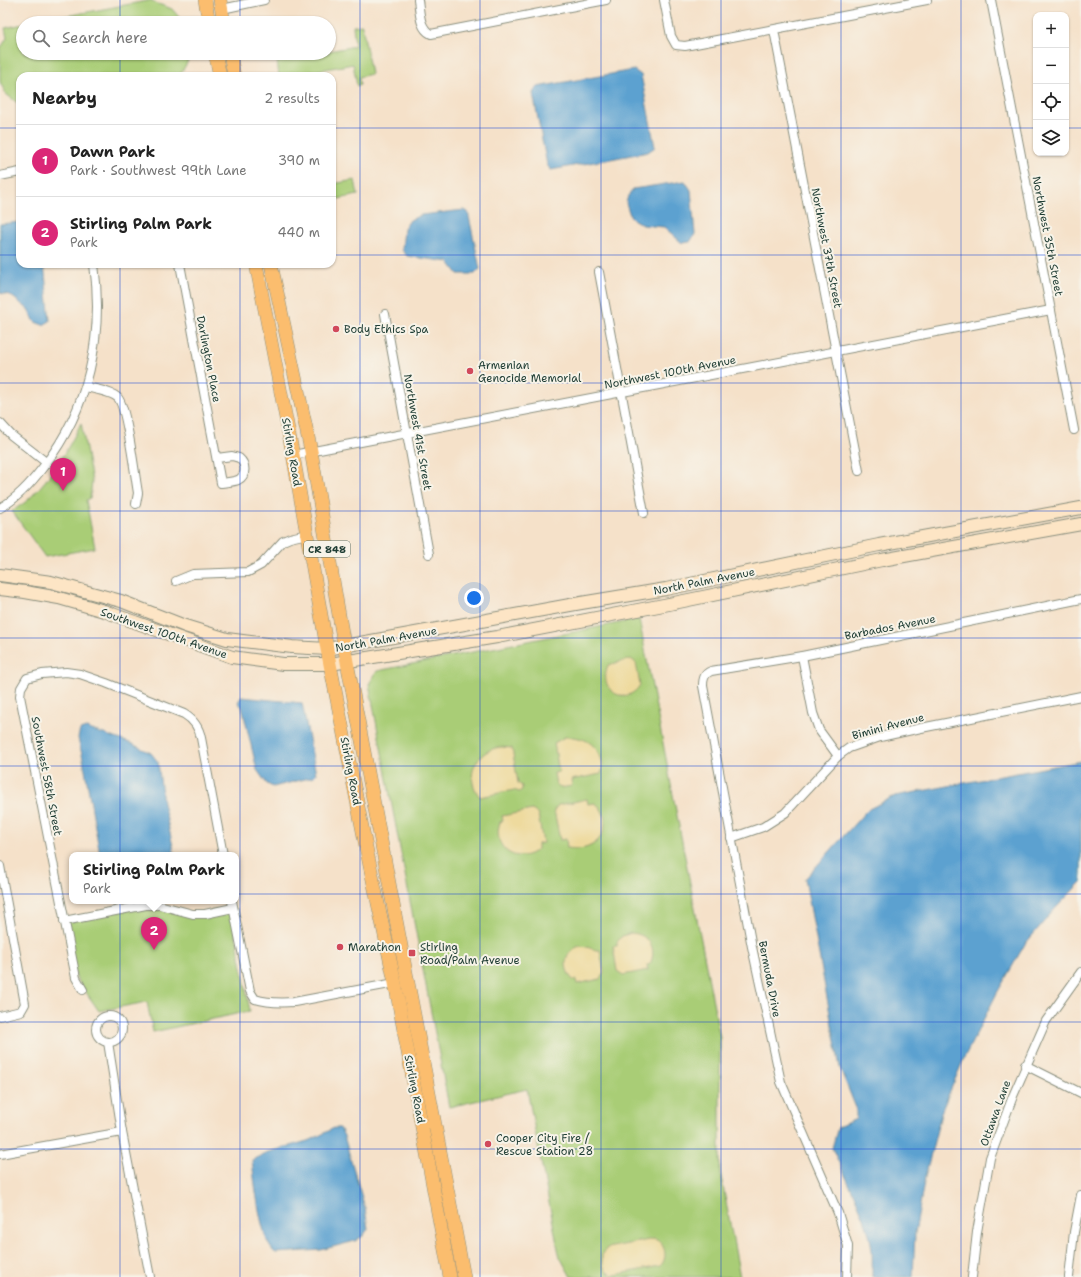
<!DOCTYPE html>
<meta charset="utf-8">
<style>
:root{--surface:#fff;--page:#f2f2f2;--text:#222;--muted:#767676;--line:#e0e0e0;--accent:#db2777}
body{margin:0;font-family:"Shantell Sans",sans-serif;background:var(--page);color:var(--text)}
.controls{position:absolute;right:12px;top:12px;display:grid;overflow:hidden;border-radius:8px;box-shadow:0 1px 3px #0004}
.controls button{width:36px;height:36px;display:grid;place-items:center;padding:0;border:0;border-bottom:1px solid var(--line);background:var(--surface);color:var(--text);font:20px sans-serif}
.you{position:absolute;left:474px;top:598px;width:14px;height:14px;margin:-10px;border:3px solid #fff;border-radius:50%;background:#1a73e8;box-shadow:0 0 0 6px #1a73e833}
.badge{display:grid;place-items:center;width:26px;height:26px;border-radius:50%;background:var(--accent);color:#fff;font-size:13px;font-weight:700}
.pin{position:absolute;translate:-50% -33px;filter:drop-shadow(0 1px 2px #0008)}
.pin::after{content:'';position:absolute;top:21px;width:14px;height:12px;background:inherit;clip-path:polygon(0 0,100% 0,50% 100%)}
.popup{position:absolute;left:69px;top:852px;width:170px;height:52px;box-sizing:border-box;display:grid;place-content:center;border-radius:8px;background:var(--surface);filter:drop-shadow(0 1px 3px #0005);font-size:13px;white-space:nowrap;color:var(--muted)}
.popup b{font-size:15px;color:var(--text)}
.popup::after{content:'';position:absolute;left:50%;top:100%;margin-left:-8px;border:8px solid transparent;border-top-color:var(--surface)}
.list{margin:0;padding:0;list-style:none}
h2{display:flex;justify-content:space-between;align-items:center;height:52px;margin:0;padding:0 16px;font-size:17px}
h2 small{font-size:13px;font-weight:400;color:var(--muted)}
.list li{display:grid;grid-template-columns:26px 1fr auto;gap:12px;align-items:center;box-sizing:border-box;height:72px;padding:0 16px;border-top:1px solid var(--line)}
.list b{display:block;font-size:15px;white-space:nowrap}
.list p{margin:0;font-size:13px;white-space:nowrap;color:var(--muted)}
.list em{font-size:13px;font-style:normal;color:var(--muted)}
.icon{flex:none;width:22px;height:22px;fill:none;stroke:currentColor;stroke-width:2;stroke-linecap:round;stroke-linejoin:round}
.map{position:relative;flex:none;width:1081px;height:1277px;overflow:hidden}
.search{position:absolute;background:var(--surface);box-shadow:0 1px 3px #0004;left:16px;top:16px;width:320px;height:44px;display:flex;align-items:center;gap:10px;box-sizing:border-box;padding:0 14px;border-radius:22px;color:var(--muted);font-size:15px}
.panel{position:absolute;background:var(--surface);box-shadow:0 1px 3px #0004;left:16px;top:72px;width:320px;height:196px;border-radius:12px}
.map>svg:first-child{display:block}
.green{fill:#a9cd76;stroke:#648555}
.sand{fill:#eeda9e;stroke:#868c69}
.water{fill:#5ba1d0;stroke:#3d6f82}
.lines{fill:none;stroke-linecap:round;stroke-linejoin:round}
.minor-casing{stroke:#8a8f7e;stroke-width:10}
.secondary-casing{stroke:#8a8f7e;stroke-width:14}
.primary-casing{stroke:#8a8f7e;stroke-width:14}
.minor{stroke:#fff;stroke-width:8}
.secondary{stroke:#fde5c5;stroke-width:12}
.primary{stroke:#fbbd6e;stroke-width:13}
.grid{fill:none;stroke:#1d4ed8;stroke-width:1;stroke-opacity:0.55}
.poi-dot{fill:#d1495b;stroke:#f7f3e8;stroke-width:1.5}
.labels{text-anchor:middle;stroke-width:4;stroke-linejoin:round;paint-order:stroke}
.shield{fill:#f7f3e8;stroke:#60746a;stroke-width:1}
.shield-label{font-size:10px;font-weight:bold;fill:#1f3d34}
.street-label{font-size:11px;fill:#1f3d34;stroke:#f7f3e8}
.poi-label{font-size:11px;fill:#1f3d34;stroke:#f7f3e8;text-anchor:start}
</style>
<div class="map">
<svg width="1081" height="1277" viewBox="0 0 1081 1277">
<rect width="100%" height="100%" fill="#f7f3e8"/>
<filter id="ink" filterUnits="userSpaceOnUse"><feTurbulence type="fractalNoise" baseFrequency=".025" numOctaves="2"/><feDisplacementMap in="SourceGraphic" scale="8" xChannelSelector="R" yChannelSelector="G"/><feConvolveMatrix kernelMatrix="1 2 1 2 8 2 1 2 1" color-interpolation-filters="sRGB"/></filter>
<filter id="wash" filterUnits="userSpaceOnUse"><feTurbulence type="fractalNoise" baseFrequency=".012" numOctaves="4" result="noise"/><feDisplacementMap in="SourceGraphic" scale="16" xChannelSelector="R" yChannelSelector="G"/><feGaussianBlur stdDeviation="0.9" result="paint"/><feColorMatrix in="noise" values="0 0 0 0 0 0 0 0 0 0 0 0 0 0 0 0 0 1.4 0 .05"/><feComposite in="paint" operator="in"/></filter>
<g filter="url(#wash)">
<rect width="100%" height="100%" fill="#f5e1c9"/>
<g class="green">
<polygon points="152,0 153,2 172,9 184,23 28,23"/>
<polygon points="23,24 23,53 190,54 187,63 181,73 182,76 20,76 20,109 19,104 6,94 0,82 0,49 7,38 5,28"/>
<polygon points="362,25 371,74 359,77 360,85 357,86 353,64 288,76 279,76 277,61 319,53 329,53 329,51 355,46 353,26"/>
<polygon points="355,180 358,195 333,200 332,184"/>
<path d="M81,423l11,58 -2,18 -4,1 9,48 -50,9 -33,-46c6,-4 13,-8 18,-13 21,-21 38,-48 51,-75z"/>
<polygon points="639,619 720,1038 720,1170 740,1277 571,1277 560,1257 558,1249 527,1089 449,1107 369,684 377,671"/>
<polygon points="152,905 193,914 231,908 250,1011 153,1032 147,1002 99,1011 76,978 64,921"/>
</g>
<g class="sand">
<path d="M631,659l5,4 4,22c-13,22 -43,7 -32,-20z"/>
<path d="M565,737c17,-1 30,5 36,21 2,5 2,10 0,16l-30,6 1,6 -12,2 -4,-3 -2,-12 5,-1 -5,-29z"/>
<path d="M501,747l11,1 6,35 4,3v4l-3,2 -5,-2 -34,7c-17,-21 -4,-47 21,-50z"/>
<path d="M587,799l1,5 7,-1c15,10 12,34 -3,42 -8,5 -16,4 -25,3l-1,-9 -6,1 -6,-30 4,-5z"/>
<path d="M532,810l6,4 5,29 -5,1v5c-21,18 -47,-1 -38,-27l3,-1 -1,-5z"/>
<path d="M631,933c17,1 27,15 19,31l-3,1 1,5 -25,5 -6,-4 -4,-25h4v-4l5,-6z"/>
<path d="M580,946c7,0 15,5 20,4l4,23 -4,6 -23,5 -1,-4h-3c-11,-12 -9,-29 7,-34z"/>
<path d="M654,1239c11,3 15,19 6,27l-46,9c-10,-1 -12,-11 -12,-21l5,-6z"/>
</g>
<g class="water">
<polygon points="634,70 641,75 655,147 648,152 551,170 547,165 533,93 537,87"/>
<polygon points="685,181 691,190 695,234 690,242 682,243 664,227 643,225 631,218 626,203 628,196 633,189"/>
<polygon points="464,210 468,212 480,269 475,274 458,274 449,262 407,256 402,250 404,229 410,220 421,215"/>
<polygon points="20,222 20,264 44,264 50,321 43,325 35,322 28,309 10,295 0,293 0,224"/>
<polygon points="241,697 302,703 316,774 313,777 273,787 267,784 257,770 242,707 238,702"/>
<polygon points="86,728 130,743 151,753 158,762 163,803 173,846 174,853 163,855 100,855 83,759 78,738 80,730"/>
<path d="M1081,761v121l-27,28 -29,34 -28,49 -32,63 -23,54 -17,67 -10,56 -2,44h-41c0,-11 1,-23 -1,-34 -6,-31 -26,-66 -39,-95l6,-21 18,-8v-11l-16,-40 -35,-189 62,-69 28,-14z"/>
<path d="M334,1128h6l4,8 21,72 3,21 -5,7 -8,5 -34,9 -45,3c-15,-7 -22,-75 -24,-93l16,-8 43,-12z"/>
</g>
</g>
<g filter="url(#ink)">
<g class="lines">
<defs>
<g id="minor">
<path d="M418,0c2,12 1,28 13,34l175,-34"/>
<polyline points="664,0 671,36 676,45 685,46 927,0"/>
<polyline points="991,0 1074,430"/>
<polyline points="222,9 264,0"/>
<polyline points="774,30 859,471"/>
<polyline points="0,176 20,172"/>
<path d="M180,264l41,219c5,-1 12,-1 17,-3 9,-5 8,-16 1,-22l-7,-2 -15,2"/>
<polyline points="599,272 644,513"/>
<polyline points="385,314 429,554"/>
<path d="M86,387c8,2 27,5 32,11 9,10 17,78 20,95l-2,11"/>
<polyline points="0,423 11,435 47,463"/>
<polyline points="293,455 1051,310"/>
<path d="M0,508c18,-10 32,-26 44,-42 45,-58 60,-130 50,-202"/>
<polyline points="176,581 193,574 248,572 261,565 283,541 290,538 307,534"/>
<polyline points="802,656 813,713 819,730 838,756"/>
<polyline points="731,838 763,827 785,813 838,756 849,748 880,737 921,728 1081,696"/>
<polyline points="0,866 25,1004 21,1011 0,1016"/>
<path d="M232,901l18,90 5,8c13,4 25,4 39,3l101,-19"/>
<polyline points="64,921 146,905 159,905 193,914 205,914 233,908"/>
<path d="M83,990l-7,-12 -56,-282 1,-8 6,-10 15,-4 24,-2 14,2 26,9 78,31c10,6 15,13 17,24l22,117"/>
<circle cx="109" cy="1029" r="13"/>
<polyline points="108,1042 122,1132 150,1277"/>
<polyline points="1025,1065 1081,1093"/>
<polyline points="0,1154 122,1132"/>
<path d="M847,1277l1,-31 -10,-33 -57,-131 -29,-135 -49,-261c0,-7 1,-12 8,-15l91,-15 279,-57"/>
<polyline points="972,1277 977,1232 990,1158 1013,1096 1046,1021 1081,972"/>
<polyline points="1069,1277 1074,1232 1081,1195"/>
</g>
<g id="secondary">
<polyline points="0,575 51,582 121,601 185,626 227,639 292,647 327,649 581,603 666,589 879,545 1081,508"/>
<polyline points="0,589 25,592 59,598 104,611 232,657 283,664 330,664 497,637 669,604 882,560 1081,524"/>
</g>
<g id="primary">
<polyline points="205,0 209,23"/>
<polyline points="220,0 224,23"/>
<polyline points="215,53 220,76"/>
<polyline points="230,53 234,76"/>
<polyline points="256,264 293,455 327,649 367,852 395,983 450,1277"/>
<polyline points="271,264 311,451 347,662 464,1277"/>
</g>
</defs>
<use href="#minor" class="minor-casing"/>
<use href="#secondary" class="secondary-casing"/>
<use href="#primary" class="primary-casing"/>
<use href="#minor" class="minor"/>
<use href="#secondary" class="secondary"/>
<use href="#primary" class="primary"/>
</g>
</g>
<path class="grid" d="M120,0v23M240,0v23M360,0v1277M480,0v1277M601,0v1277M721,0v1277M841,0v1277M961,0v1277M120,53v23M240,53v23M0,128h20M332,128h704M1066,128h15M0,255h20M332,255h749M120,264v1013M240,264v1013M0,383h1081M0,511h1081M0,638h1081M0,766h1081M0,894h1081M0,1022h1081M0,1149h1081"/>
<g class="poi-dot">
<circle cx="336" cy="329" r="4"/>
<circle cx="470" cy="371" r="4"/>
<circle cx="340" cy="947" r="4"/>
<rect x="408" y="949" width="8" height="8" rx="2"/>
<circle cx="488" cy="1144" r="4"/>
</g>
<g class="labels">
<rect class="shield" x="304" y="541" width="46" height="16" rx="3"/>
<g class="shield-label">
<text x="327" y="553">CR 848</text>
</g>
<g class="street-label">
<text transform="translate(1048 236) rotate(79)" y="4">Northwest 35th Street</text>
<text transform="translate(827 248) rotate(79)" y="4">Northwest 37th Street</text>
<text transform="translate(209 359) rotate(79)" y="4">Darlington Place</text>
<text transform="translate(670 372) rotate(-11)" y="4">Northwest 100th Avenue</text>
<text transform="translate(418 432) rotate(80)" y="4">Northwest 41st Street</text>
<text transform="translate(292 452) rotate(80)" y="4">Stirling Road</text>
<text transform="translate(704 581) rotate(-11)" y="4">North Palm Avenue</text>
<text transform="translate(890 627) rotate(-11)" y="4">Barbados Avenue</text>
<text transform="translate(164 633) rotate(19)" y="4">Southwest 100th Avenue</text>
<text transform="translate(386 639) rotate(-10)" y="4">North Palm Avenue</text>
<text transform="translate(888 726) rotate(-15)" y="4">Bimini Avenue</text>
<text transform="translate(351 771) rotate(79)" y="4">Stirling Road</text>
<text transform="translate(47 776) rotate(79)" y="4">Southwest 58th Street</text>
<text transform="translate(770 979) rotate(79)" y="4">Bermuda Drive</text>
<text transform="translate(415 1089) rotate(79)" y="4">Stirling Road</text>
<text transform="translate(995 1113) rotate(-70)" y="4">Ottawa Lane</text>
</g>
<g class="poi-label">
<text x="344" y="333">Body Ethics Spa</text>
<text x="478" y="369">Armenian<tspan x="478" dy="13">Genocide Memorial</tspan></text>
<text x="348" y="951">Marathon</text>
<text x="420" y="951">Stirling<tspan x="420" dy="13">Road/Palm Avenue</tspan></text>
<text x="496" y="1142">Cooper City Fire /<tspan x="496" dy="13">Rescue Station 28</tspan></text>
</g>
</g>
</svg>
<div class="controls">
<button>+</button>
<button>−</button>
<button><svg class="icon" aria-label="locate" viewBox="0 0 24 24"><circle cx="12" cy="12" r="6"/><path d="M12 2v4M12 18v4M2 12h4M18 12h4"/></svg></button>
<button><svg class="icon" aria-label="layers" viewBox="0 0 24 24"><path d="M12 4l9 5-9 5-9-5zM3 14l9 5 9-5"/></svg></button>
</div>
<div class="you"></div>
<div class="pin badge" style="left:63px;top:491px">1</div>
<div class="pin badge" style="left:154px;top:950px">2</div>
<div class="popup"><b>Stirling Palm Park</b>Park</div>
<div class="search"><svg class="icon" aria-label="search" viewBox="0 0 24 24"><circle cx="10" cy="10" r="6"/><path d="M15 15l6 6"/></svg>Search here</div>
<section class="panel">
<h2>Nearby<small>2 results</small></h2>
<ul class="list">
<li><span class="badge">1</span><div><b>Dawn Park</b><p>Park · Southwest 99th Lane</p></div><em>390 m</em></li>
<li><span class="badge">2</span><div><b>Stirling Palm Park</b><p>Park</p></div><em>440 m</em></li>
</ul>
</section>
</div>
